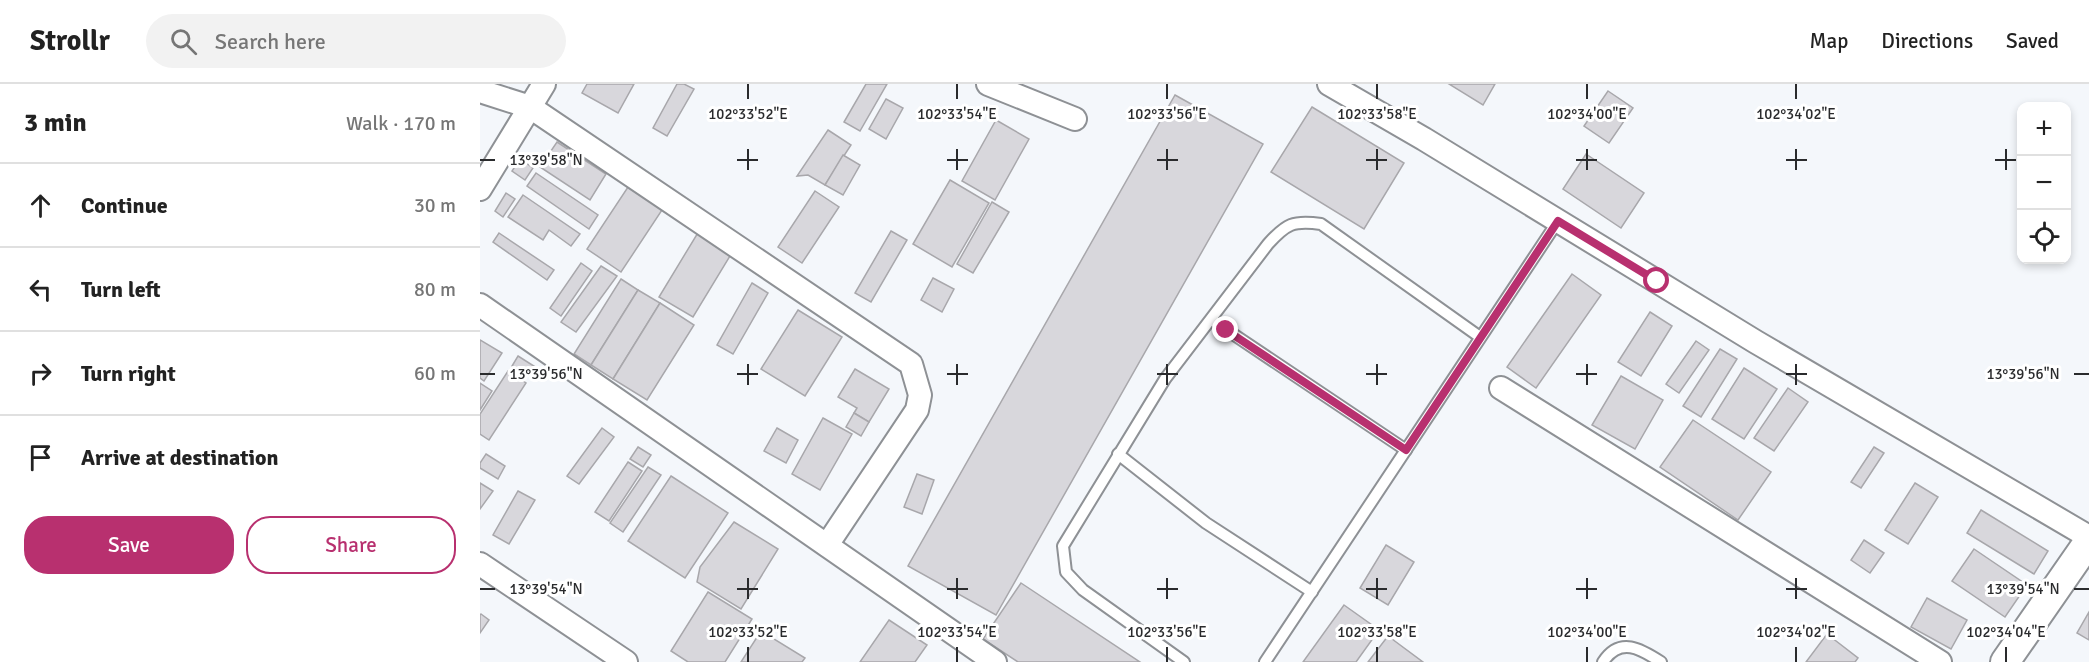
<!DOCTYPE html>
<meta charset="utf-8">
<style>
:root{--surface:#fff;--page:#f2f2f2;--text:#222;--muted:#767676;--line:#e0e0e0;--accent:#b8306f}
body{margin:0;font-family:Signika,sans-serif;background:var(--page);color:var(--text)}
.controls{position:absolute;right:18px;top:18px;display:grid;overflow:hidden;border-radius:12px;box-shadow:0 3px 9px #0003}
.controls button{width:54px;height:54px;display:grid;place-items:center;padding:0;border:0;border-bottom:2px solid var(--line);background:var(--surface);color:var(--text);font:30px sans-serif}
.stop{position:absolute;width:18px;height:18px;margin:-14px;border:4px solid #b8306f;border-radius:50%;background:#fff}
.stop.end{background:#b8306f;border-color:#fff;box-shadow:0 2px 6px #0008}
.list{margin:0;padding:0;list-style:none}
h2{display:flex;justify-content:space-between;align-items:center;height:78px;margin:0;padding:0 24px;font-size:26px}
h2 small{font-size:20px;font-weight:400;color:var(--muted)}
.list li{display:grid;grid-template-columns:39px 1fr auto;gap:18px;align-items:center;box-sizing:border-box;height:84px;padding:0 24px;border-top:2px solid var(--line)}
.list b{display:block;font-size:22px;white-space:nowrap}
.list em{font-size:20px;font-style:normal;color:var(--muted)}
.actions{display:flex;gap:12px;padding:18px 24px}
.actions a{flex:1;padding:14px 0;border:2px solid var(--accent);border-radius:24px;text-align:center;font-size:21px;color:var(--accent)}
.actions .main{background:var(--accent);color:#fff}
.icon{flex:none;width:33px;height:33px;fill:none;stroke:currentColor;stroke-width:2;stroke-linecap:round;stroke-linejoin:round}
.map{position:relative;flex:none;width:1609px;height:578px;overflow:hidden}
header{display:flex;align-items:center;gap:36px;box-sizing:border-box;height:84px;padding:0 30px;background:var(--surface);border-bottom:2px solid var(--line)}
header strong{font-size:28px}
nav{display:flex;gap:33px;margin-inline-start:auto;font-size:21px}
.search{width:420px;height:54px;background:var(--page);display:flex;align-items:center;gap:15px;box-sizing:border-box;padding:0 21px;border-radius:33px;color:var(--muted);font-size:22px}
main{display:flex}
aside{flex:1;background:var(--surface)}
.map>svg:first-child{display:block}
.building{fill:#d8d7dc;stroke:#a8a7ab;stroke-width:1.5}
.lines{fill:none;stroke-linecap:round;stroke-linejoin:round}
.service-casing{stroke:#8e9195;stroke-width:14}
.minor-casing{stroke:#8e9195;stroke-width:26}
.tertiary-casing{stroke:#8e9195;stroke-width:32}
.service{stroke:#fff;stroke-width:10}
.minor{stroke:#fff;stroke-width:22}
.tertiary{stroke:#fff;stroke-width:28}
.route{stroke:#b8306f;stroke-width:8}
.ticks{fill:none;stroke:#2a2b2d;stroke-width:2}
.ticks-label{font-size:15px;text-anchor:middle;fill:#2a2b2d;stroke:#fff;stroke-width:6;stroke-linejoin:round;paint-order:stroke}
</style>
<header>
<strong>Strollr</strong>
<div class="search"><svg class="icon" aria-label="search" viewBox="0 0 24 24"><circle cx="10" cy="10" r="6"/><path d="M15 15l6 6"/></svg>Search here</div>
<nav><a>Map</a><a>Directions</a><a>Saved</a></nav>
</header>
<main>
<aside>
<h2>3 min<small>Walk · 170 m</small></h2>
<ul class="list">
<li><svg class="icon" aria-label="ahead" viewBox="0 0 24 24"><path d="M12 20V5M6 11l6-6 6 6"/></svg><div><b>Continue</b></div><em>30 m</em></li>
<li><svg class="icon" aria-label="left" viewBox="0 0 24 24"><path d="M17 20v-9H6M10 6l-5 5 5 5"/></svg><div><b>Turn left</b></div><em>80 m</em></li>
<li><svg class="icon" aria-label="right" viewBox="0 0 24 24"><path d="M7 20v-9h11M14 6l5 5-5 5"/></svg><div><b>Turn right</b></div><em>60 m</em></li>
<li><svg class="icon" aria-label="arrive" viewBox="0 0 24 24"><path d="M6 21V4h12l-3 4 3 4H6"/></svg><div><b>Arrive at destination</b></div></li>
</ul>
<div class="actions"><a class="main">Save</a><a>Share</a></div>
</aside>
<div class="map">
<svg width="1609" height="578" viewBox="0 0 1609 578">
<rect width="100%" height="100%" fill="#f4f7fb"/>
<g class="building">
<polygon points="107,0 154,0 138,29 102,9"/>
<polygon points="197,0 204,0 214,5 187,52 173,44"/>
<polygon points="386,0 407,0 380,47 364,38"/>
<polygon points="969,0 1015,0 1003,21"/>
<polygon points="1128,7 1153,24 1129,59 1104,42"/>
<polygon points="695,11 783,60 516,531 428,482"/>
<polygon points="406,15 423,24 406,55 389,45"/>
<polygon points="832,23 924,79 884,145 791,88"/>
<polygon points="516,36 549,55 515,116 482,97"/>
<polygon points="348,46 371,61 345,101 328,91 317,92"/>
<polygon points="77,58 126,90 110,116 60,83"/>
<polygon points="1106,70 1164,109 1141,144 1083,105"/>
<polygon points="363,71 380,81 363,111 345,101"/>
<polygon points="40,75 53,84 45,96 32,87"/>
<polygon points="56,89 118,131 109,145 47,102"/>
<polygon points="470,96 509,119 472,183 433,160"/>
<polygon points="150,100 184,123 141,188 107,165"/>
<polygon points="335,107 359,123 322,179 298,163"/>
<polygon points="26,109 35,115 23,133 15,127"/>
<polygon points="43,111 100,150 91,162 69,146 63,156 28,133"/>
<polygon points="512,118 529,128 493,189 477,180"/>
<polygon points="219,147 253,167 213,233 179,213"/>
<polygon points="411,147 427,156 391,218 375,209"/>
<polygon points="19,149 74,186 67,196 13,158"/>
<polygon points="101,179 112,187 81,232 70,224"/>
<polygon points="121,182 137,192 96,248 81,238"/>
<polygon points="1092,190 1121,211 1056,304 1027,283"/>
<polygon points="453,194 474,205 462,228 441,216"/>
<polygon points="141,195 158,206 111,281 94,270"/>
<polygon points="272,199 288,209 253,270 237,261"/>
<polygon points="158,206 180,219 133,295 111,281"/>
<polygon points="180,219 214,241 167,316 133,295"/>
<polygon points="318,226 362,253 325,312 281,285"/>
<polygon points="1170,228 1192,242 1161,292 1138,278"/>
<polygon points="0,256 22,269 4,297 0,294"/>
<polygon points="1216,257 1229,266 1199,309 1186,300"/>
<polygon points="1240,265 1257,275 1221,333 1203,322"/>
<polygon points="38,272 57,284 52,293 32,282"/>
<polygon points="1264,284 1297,305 1264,355 1232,335"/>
<polygon points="375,285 409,305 389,338 374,329 377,324 358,313"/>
<polygon points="28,287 46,299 9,356 0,350 0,330"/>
<polygon points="1141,292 1183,316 1155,365 1112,341"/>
<polygon points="0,299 12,307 0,326"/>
<polygon points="1308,304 1328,318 1294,367 1274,354"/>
<polygon points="374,329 389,338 381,352 366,343"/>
<polygon points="343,334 372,350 340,406 312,390"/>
<polygon points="1213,336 1291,388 1258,436 1180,383"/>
<polygon points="122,344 134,353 99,400 87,392"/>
<polygon points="297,344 318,356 306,379 284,367"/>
<polygon points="158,363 171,371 163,383 150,375"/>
<polygon points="1394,363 1404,369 1381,404 1371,398"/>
<polygon points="6,370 25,382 18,395 0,384 0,379"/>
<polygon points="148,378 162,387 129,437 115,428"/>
<polygon points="168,383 181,391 143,448 130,439"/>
<polygon points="437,390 454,396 442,430 424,423"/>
<polygon points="191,392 248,429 205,494 148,457"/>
<polygon points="0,399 13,407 0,425"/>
<polygon points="1435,399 1458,413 1428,460 1405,446"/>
<polygon points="38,407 55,416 29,460 13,451"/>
<polygon points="1501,426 1568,467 1554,490 1487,449"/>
<polygon points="254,438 298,465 261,525 217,498 220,483"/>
<polygon points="1384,456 1404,469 1390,489 1371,476"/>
<polygon points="906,461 934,478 908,521 880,504"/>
<polygon points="1494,465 1547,501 1525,533 1472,497"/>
<polygon points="541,499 660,578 538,578 503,555"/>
<polygon points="228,508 272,535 245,578 208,578 191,567"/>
<polygon points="1447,514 1487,536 1471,565 1431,543"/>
<polygon points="864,521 899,546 876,578 823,578"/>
<polygon points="1609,528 1609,556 1597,549"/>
<polygon points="1,530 9,536 0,549 0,531"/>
<polygon points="409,536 447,561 435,578 380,578"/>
<polygon points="281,547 325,574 322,578 261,578"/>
<polygon points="1347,550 1378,574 1375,578 1326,578"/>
<polygon points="908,552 943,578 888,578"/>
</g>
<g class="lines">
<defs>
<g id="service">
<polyline points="732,236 926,366"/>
<polyline points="638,370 726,439 832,508"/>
<path d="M704,578l-101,-72 -17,-18 -3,-26 102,-167 103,-135c18,-20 25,-24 53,-20l159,113"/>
<polyline points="785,578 1078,137"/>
<path d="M1123,578c17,-26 38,-13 58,0"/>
</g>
<g id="minor">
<polyline points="508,0 595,35"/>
<polyline points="849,0 944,55 1276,258 1609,453"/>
<polyline points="0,7 50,23 431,280 440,311 437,326 347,461"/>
<polyline points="0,105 64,0"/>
<polyline points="0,221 515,578"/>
<polyline points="1021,304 1460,578"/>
<polyline points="0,480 146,578"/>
</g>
<polyline id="tertiary" points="1525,578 1609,457"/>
</defs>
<use href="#service" class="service-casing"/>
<use href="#minor" class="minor-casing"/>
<use href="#tertiary" class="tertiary-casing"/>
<use href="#service" class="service"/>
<use href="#minor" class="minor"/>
<use href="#tertiary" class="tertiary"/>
</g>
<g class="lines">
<polyline class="route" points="746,246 926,366 1078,137 1177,197"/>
</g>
<path class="ticks" d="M268,0v15M477,0v15M687,0v15M897,0v15M1107,0v15M1316,0v15M268,65v21M477,65v21M687,65v21M897,65v21M1107,65v21M1316,65v21M1526,65v21M0,76h15M257,76h21M467,76h21M677,76h21M886,76h21M1096,76h21M1306,76h21M1515,76h21M268,280v21M477,280v21M687,280v21M897,280v21M1107,280v21M1316,280v21M0,290h15M257,290h21M467,290h21M677,290h21M886,290h21M1096,290h21M1306,290h21M1594,290h15M268,494v21M477,494v21M687,494v21M897,494v21M1107,494v21M1316,494v21M0,505h15M257,505h21M467,505h21M677,505h21M886,505h21M1096,505h21M1306,505h21M1594,505h15M268,563v15M477,563v15M687,563v15M897,563v15M1107,563v15M1316,563v15M1526,563v15"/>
<g class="ticks-label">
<text x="268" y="35">102°33'52"E</text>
<text x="477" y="35">102°33'54"E</text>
<text x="687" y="35">102°33'56"E</text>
<text x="897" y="35">102°33'58"E</text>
<text x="1107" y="35">102°34'00"E</text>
<text x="1316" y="35">102°34'02"E</text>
<text x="66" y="81">13°39'58"N</text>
<text x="66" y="295">13°39'56"N</text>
<text x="1543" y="295">13°39'56"N</text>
<text x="66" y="510">13°39'54"N</text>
<text x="1543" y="510">13°39'54"N</text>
<text x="268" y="553">102°33'52"E</text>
<text x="477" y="553">102°33'54"E</text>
<text x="687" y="553">102°33'56"E</text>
<text x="897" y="553">102°33'58"E</text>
<text x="1107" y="553">102°34'00"E</text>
<text x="1316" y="553">102°34'02"E</text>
<text x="1526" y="553">102°34'04"E</text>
</g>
</svg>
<div class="controls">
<button>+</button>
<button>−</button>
<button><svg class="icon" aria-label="locate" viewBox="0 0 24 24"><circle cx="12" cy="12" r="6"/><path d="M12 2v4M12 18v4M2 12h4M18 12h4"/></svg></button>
</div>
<div class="stop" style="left:1177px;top:197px"></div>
<div class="stop end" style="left:746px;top:246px"></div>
</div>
</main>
